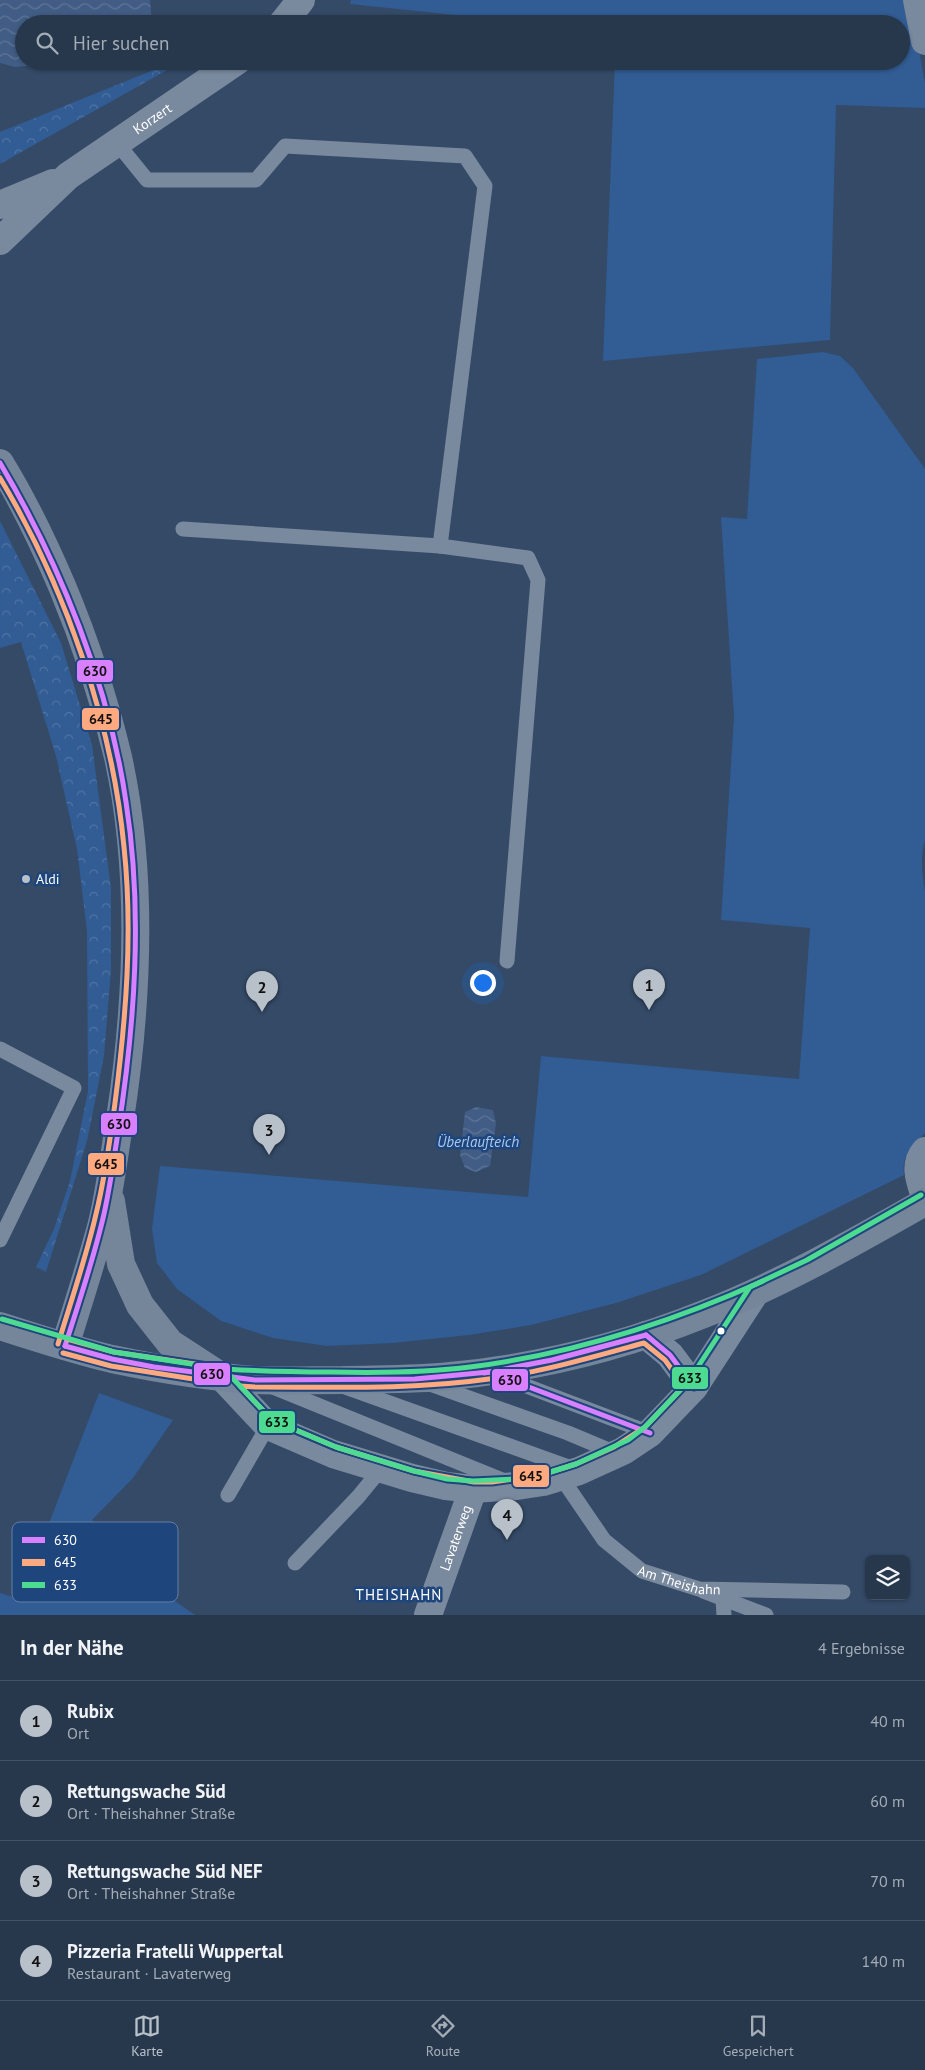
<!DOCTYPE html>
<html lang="de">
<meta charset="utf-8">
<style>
:root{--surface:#27384d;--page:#334357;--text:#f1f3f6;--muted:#a4acb6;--line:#435265;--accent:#b8c0ca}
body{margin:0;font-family:"PT Sans",sans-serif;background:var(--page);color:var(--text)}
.controls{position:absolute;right:15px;bottom:15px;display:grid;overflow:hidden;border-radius:8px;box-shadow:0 1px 4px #0004}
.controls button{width:45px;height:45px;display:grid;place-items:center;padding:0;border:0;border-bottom:1px solid var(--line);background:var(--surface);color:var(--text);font:25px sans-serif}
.you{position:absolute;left:482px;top:982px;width:18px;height:18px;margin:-12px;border:4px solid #fff;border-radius:50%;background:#1a73e8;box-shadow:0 0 0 8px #1a73e833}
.badge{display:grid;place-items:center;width:32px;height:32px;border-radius:50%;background:var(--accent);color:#111;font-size:16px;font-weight:700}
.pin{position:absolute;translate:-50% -41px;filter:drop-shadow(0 1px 2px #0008)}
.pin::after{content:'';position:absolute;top:26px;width:18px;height:15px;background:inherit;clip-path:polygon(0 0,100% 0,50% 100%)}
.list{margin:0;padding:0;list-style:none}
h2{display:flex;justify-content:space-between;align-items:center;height:65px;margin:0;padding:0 20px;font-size:21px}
h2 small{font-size:16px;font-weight:400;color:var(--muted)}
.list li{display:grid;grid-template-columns:32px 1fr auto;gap:15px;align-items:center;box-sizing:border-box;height:80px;padding:0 20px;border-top:1px solid var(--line)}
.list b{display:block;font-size:19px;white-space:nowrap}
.list p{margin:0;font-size:16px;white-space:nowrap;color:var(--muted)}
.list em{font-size:16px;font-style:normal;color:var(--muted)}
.icon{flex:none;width:28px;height:28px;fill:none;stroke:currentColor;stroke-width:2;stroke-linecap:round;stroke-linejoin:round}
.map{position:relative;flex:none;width:925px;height:1615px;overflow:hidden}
.search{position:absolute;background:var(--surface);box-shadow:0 1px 4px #0004;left:15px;right:15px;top:15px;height:55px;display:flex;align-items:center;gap:12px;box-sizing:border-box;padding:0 18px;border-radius:28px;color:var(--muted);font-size:19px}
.sheet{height:385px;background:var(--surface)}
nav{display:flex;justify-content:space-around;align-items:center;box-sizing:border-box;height:70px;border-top:1px solid var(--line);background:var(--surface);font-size:14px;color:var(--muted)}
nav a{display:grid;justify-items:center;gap:2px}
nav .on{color:var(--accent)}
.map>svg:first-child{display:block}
.green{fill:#315c94}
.forest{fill:url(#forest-crowns)}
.water{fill:url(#water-waves)}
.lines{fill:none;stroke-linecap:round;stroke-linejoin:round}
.lane{stroke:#79899e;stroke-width:15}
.street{stroke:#79899e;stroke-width:28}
.secondary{stroke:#75859a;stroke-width:28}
.bus-1-casing{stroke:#1e467d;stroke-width:9}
.bus-2-casing{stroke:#1e467d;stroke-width:9}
.bus-3-casing{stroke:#1e467d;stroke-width:9}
.bus-1{stroke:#d880ff;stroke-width:5}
.bus-2{stroke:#ffa980;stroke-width:5}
.bus-3{stroke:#4ddb92;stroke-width:5}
.poi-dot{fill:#b8c0ca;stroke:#1e467d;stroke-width:2}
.bus-dot{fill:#fff;stroke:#1e467d;stroke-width:2}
.labels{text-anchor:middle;stroke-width:5;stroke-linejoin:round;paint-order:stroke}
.street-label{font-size:14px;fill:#fff;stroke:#1e467d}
.poi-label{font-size:14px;fill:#fff;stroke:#1e467d;text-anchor:start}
.water-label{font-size:15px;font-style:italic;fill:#acc9ef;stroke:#1e467d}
.neighbourhood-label{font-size:15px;letter-spacing:1px;fill:#fff;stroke:#1e467d}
.key{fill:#1e467d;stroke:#627ea4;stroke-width:1}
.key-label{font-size:14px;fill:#fff}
.line-badge{stroke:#1e467d;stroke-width:2}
.pale-badge-label{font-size:14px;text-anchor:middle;font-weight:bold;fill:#111}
</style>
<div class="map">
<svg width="925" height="1615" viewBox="0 0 925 1615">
<defs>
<pattern id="forest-crowns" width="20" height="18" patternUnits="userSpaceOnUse" patternTransform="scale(1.25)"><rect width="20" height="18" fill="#315c94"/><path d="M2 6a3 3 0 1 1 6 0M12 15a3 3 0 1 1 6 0" fill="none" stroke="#5074a4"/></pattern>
<pattern id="water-waves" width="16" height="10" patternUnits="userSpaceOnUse" patternTransform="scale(1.25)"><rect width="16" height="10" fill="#415d85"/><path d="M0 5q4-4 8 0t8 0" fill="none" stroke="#5e7597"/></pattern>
</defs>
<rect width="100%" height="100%" fill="#344a67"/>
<g class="green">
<polygon points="351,0 918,0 910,1 925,83 925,108 836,105 830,340 603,361 615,61 901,61 901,24 540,24 350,4"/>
<path d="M823,352l17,4 13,12 72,101v371c-5,18 -3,34 0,51v242c-14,15 -23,21 -21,42l-203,100 -85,28 -85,22 -62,10 -76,8 -66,3 -54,-8 -52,-17 -44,-32 -20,-26 -5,-34 8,-63 368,31 13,-141 258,23 11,-151 -89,-8 13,-203 -13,-200 26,2 10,-160z"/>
<polygon points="99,1393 173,1420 133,1478 92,1520 132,1571 195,1615 0,1615 0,1593 20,1599"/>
</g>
<g class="forest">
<polygon points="176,61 183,61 0,164 0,132"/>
<polygon points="0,521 61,643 92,745 111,888 111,970 104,1056 87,1141 46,1272 36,1267 54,1229 70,1181 88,1091 87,931 77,849 56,756 21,642 0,648"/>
</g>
<g class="water">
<polygon points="0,0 150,0 152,24 24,24 24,61 68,61 15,67 0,63"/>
<polygon points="476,1107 493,1110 496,1124 490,1166 476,1172 465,1168 460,1155 465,1112"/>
</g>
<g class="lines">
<g class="lane">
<polyline points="117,143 147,180 256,180 285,146 465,156 485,186 440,546 528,558 538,580 507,961"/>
<polyline points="183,529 440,546"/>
<polyline points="0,1049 74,1088 0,1240"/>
<polyline points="495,1374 650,1433"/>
<polyline points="427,1383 568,1433 618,1454"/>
<polyline points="273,1387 507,1482"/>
<polyline points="345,1387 577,1470"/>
<path id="s1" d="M561,1477l43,63 38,31 57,18 144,3"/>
<polyline points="228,1495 268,1426"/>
<polyline points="295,1563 358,1497 381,1469"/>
<polyline points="703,1591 766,1615"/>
<polyline points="723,1600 724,1615"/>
</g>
<g class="street">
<polyline points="917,0 925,41"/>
<polyline points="282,24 301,0"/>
<polyline points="0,205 53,183"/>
<path id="s2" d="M0,241l68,-65 169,-115"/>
<path d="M925,1151c-12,14 -5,30 0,46"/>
<polyline points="646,1335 670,1355 694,1387"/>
<polyline points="221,1376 268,1426 333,1454 412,1478 446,1486 473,1489 517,1486 543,1482 579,1471 623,1451 650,1433 694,1387 755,1293"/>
<path id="s3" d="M428,1615l45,-126"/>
</g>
<g class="secondary">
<path d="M0,463c24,39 44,81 62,123 23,55 42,113 56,171 26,118 20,243 2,362 -6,36 -10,73 -19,108 -11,40 -24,80 -36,119"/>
<polyline points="111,1201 121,1264 140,1305 170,1343 216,1373"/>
<path d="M0,1326c37,12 74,24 112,33 47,10 96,18 144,21 29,1 58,0 87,0 36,-1 72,0 107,-4 86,-8 174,-30 254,-62 77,-30 149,-71 221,-112"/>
</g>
<defs>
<g id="bus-1">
<path d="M0,463c60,101 109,222 126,339 17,109 9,221 -8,330 -4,27 -8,55 -14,82 -10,44 -25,88 -39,132"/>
<polyline points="646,1335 670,1355 694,1387"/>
<polyline points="65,1346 112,1359 154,1367 255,1380 415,1379 489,1372 650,1433"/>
<polyline points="484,1373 552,1360 646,1335"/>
</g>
<g id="bus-2">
<path d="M0,478c65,108 112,243 124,369 9,85 2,171 -9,256 -5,37 -10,75 -19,111 -10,44 -25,87 -38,130"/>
<polyline points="67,1339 114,1352 208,1366"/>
<path d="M644,1343l21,17 19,26 -39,41 -31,20 -38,17 -35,11 -49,7h-18l-60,-11 -78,-24 -64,-27 -32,-34 15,1c78,0 157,3 234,-8 53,-7 104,-22 155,-36z"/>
<polyline points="63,1353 111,1366 206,1381"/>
</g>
<g id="bus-3">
<polyline points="2,1319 114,1352 224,1369 272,1420 336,1447 414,1471 447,1479 473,1481 516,1479 541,1475 576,1464 628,1440 645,1427 688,1382 750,1287 807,1260 921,1195"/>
<path d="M199,1367c44,4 88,5 132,5 46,1 93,1 139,-5 102,-13 200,-44 293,-86"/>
</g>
</defs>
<use href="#bus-1" class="bus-1-casing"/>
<use href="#bus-2" class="bus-2-casing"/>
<use href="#bus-3" class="bus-3-casing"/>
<use href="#bus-1" class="bus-1"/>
<use href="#bus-2" class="bus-2"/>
<use href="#bus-3" class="bus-3"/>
</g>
<circle class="poi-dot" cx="26" cy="879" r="5"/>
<circle class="bus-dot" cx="721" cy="1331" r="4.5"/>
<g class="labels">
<g class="street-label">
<text dy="5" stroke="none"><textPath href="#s2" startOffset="196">Korzert</textPath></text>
<text dy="5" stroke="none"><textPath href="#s3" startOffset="82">Lavaterweg</textPath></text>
<text dy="5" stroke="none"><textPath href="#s1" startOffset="164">Am Theishahn</textPath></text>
</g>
<g class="poi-label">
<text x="36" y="884">Aldi</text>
</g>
<g class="water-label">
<text x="478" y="1147">Überlaufteich</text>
</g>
<g class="neighbourhood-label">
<text x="399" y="1600">THEISHAHN</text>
</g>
</g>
<rect x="12" y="1522" width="166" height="80" rx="8" class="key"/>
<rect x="22" y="1537" width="23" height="6" fill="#d880ff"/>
<rect x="22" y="1559" width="23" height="7" fill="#ffa980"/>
<rect x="22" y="1582" width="23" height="6" fill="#4ddb92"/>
<g class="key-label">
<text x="54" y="1545">630</text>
<text x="54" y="1567">645</text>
<text x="54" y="1590">633</text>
</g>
<g class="line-badge">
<rect x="76" y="659" width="38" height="24" rx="5" fill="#d880ff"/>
<rect x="81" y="707" width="39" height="24" rx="5" fill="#ffa980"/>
<rect x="100" y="1112" width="38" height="24" rx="5" fill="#d880ff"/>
<rect x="87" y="1152" width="38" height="24" rx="5" fill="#ffa980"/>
<rect x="193" y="1362" width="38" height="24" rx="5" fill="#d880ff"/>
<rect x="671" y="1366" width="38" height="24" rx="5" fill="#4ddb92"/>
<rect x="491" y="1368" width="38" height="24" rx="5" fill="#d880ff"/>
<rect x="258" y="1410" width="38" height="24" rx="5" fill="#4ddb92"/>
<rect x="512" y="1464" width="38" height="24" rx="5" fill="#ffa980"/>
</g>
<g class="pale-badge-label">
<text x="95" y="676">630</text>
<text x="101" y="724">645</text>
<text x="119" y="1129">630</text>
<text x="106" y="1169">645</text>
<text x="212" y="1379">630</text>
<text x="690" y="1383">633</text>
<text x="510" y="1385">630</text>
<text x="277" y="1427">633</text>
<text x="531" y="1481">645</text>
</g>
</svg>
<div class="controls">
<button><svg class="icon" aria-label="layers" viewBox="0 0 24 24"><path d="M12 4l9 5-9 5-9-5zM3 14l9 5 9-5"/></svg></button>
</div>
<div class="you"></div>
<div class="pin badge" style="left:649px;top:1010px">1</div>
<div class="pin badge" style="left:262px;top:1012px">2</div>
<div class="pin badge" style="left:269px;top:1155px">3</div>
<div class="pin badge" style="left:507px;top:1540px">4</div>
<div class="search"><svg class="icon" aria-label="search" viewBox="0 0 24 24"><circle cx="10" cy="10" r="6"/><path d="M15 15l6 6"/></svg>Hier suchen</div>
</div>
<section class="sheet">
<h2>In der Nähe<small>4 Ergebnisse</small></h2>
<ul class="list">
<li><span class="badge">1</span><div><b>Rubix</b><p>Ort</p></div><em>40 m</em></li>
<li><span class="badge">2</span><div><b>Rettungswache Süd</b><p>Ort · Theishahner Straße</p></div><em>60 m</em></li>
<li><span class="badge">3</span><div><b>Rettungswache Süd NEF</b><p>Ort · Theishahner Straße</p></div><em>70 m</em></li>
<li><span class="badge">4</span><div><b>Pizzeria Fratelli Wuppertal</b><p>Restaurant · Lavaterweg</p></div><em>140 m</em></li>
</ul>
</section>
<nav>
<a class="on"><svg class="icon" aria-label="map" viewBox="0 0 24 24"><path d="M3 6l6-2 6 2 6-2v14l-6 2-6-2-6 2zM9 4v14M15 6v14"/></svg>Karte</a>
<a><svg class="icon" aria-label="directions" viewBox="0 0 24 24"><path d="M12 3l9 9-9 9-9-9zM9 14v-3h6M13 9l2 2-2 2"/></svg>Route</a>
<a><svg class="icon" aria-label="saved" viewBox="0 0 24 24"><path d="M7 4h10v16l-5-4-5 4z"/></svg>Gespeichert</a>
</nav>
